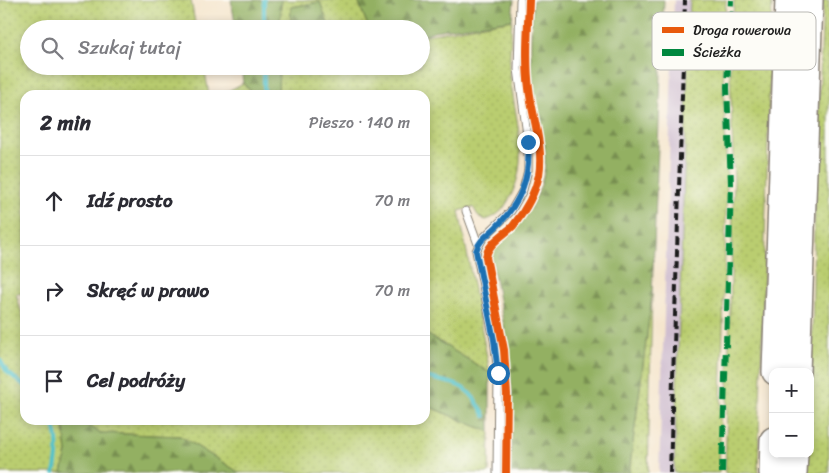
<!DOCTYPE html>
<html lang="pl">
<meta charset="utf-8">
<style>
:root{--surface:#fff;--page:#f7f7f7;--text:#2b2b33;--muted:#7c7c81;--line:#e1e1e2}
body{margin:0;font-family:Sriracha,sans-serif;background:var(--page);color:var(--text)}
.controls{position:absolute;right:15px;bottom:15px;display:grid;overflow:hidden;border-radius:10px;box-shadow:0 2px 8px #0003}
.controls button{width:45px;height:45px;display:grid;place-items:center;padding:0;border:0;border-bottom:1px solid var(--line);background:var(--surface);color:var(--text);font:25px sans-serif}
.stop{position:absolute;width:15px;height:15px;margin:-11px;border:4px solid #1f6fb2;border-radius:50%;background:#fff}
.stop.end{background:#1f6fb2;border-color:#fff;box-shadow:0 1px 5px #0008}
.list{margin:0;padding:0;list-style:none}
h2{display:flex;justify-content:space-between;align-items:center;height:65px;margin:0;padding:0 20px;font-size:21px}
h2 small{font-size:16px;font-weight:400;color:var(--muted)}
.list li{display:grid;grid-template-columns:32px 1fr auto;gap:15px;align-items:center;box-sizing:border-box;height:90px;padding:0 20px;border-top:1px solid var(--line)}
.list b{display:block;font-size:19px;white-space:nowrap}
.list em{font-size:16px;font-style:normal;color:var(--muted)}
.icon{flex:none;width:28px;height:28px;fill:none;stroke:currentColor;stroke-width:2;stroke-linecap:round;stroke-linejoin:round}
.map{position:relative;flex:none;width:829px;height:473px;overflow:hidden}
.search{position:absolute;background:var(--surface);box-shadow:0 2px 8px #0003;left:20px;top:20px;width:410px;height:55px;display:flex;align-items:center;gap:12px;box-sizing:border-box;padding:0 18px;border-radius:28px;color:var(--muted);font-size:19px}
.panel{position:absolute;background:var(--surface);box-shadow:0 2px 8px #0003;left:20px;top:90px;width:410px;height:335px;border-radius:15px}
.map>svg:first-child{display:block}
.railway{fill:#cfbdcf}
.grass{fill:url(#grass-dots);stroke:#6b7446}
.forest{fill:url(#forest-firs);stroke:#58663f}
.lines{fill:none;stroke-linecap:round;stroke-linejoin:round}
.stream{stroke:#54c2c9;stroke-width:4}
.lane-casing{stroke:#888074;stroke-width:9}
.highway-casing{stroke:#888074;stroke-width:28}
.lane{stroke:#fff;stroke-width:7}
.highway{stroke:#fff;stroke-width:25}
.rail{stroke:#1c1c1c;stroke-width:4;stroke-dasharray:8 4;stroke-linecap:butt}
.quiet{stroke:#00873e;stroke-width:6;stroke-dasharray:12 6;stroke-linecap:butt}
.cycleway-casing{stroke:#fdfcf7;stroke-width:11}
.cycleway{stroke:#e8590c;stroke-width:8}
.route{stroke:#1f6fb2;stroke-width:6}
.key{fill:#fdfcf7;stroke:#bab9b5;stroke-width:1}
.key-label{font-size:14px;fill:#1c1c1c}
</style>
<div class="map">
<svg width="829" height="473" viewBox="0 0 829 473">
<defs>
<pattern id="grass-dots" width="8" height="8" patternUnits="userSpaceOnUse" patternTransform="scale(1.25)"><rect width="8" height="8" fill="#bacd70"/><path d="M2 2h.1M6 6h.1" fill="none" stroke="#9faf60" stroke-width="1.8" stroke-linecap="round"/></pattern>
<pattern id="forest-firs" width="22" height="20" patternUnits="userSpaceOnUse" patternTransform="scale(1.25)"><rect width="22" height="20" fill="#93b062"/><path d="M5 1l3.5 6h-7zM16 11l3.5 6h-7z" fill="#778e50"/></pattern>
</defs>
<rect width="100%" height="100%" fill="#fdfcf7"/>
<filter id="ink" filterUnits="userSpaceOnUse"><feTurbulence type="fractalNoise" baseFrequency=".02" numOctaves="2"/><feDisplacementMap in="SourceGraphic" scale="10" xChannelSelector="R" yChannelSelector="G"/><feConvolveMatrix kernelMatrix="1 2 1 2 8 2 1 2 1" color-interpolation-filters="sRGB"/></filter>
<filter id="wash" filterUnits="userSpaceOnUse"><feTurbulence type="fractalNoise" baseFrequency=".0096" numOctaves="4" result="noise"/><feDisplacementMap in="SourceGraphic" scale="20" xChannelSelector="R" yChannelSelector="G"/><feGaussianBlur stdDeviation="1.12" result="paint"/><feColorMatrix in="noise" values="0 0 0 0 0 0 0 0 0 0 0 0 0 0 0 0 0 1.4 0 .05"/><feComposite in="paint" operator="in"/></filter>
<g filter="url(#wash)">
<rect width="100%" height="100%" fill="#f5e5cc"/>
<polygon class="railway" points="674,0 690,0 674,473 659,473"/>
<g class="grass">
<polygon points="0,0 191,0 196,29 29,29 29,66 204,66 209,95 25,95 25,293 16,294 25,324 25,420 63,420 67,452 62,473 0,473"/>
<polygon points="281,0 362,0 358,1 369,29 330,29 320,2 291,7 290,29 280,29"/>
<polygon points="690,0 726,0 723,69 727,182 719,473 674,473"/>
<polygon points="734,0 772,0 758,473 725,473 734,181 730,72"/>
<polygon points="823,0 829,0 829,473 808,473 808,454 810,454 814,232"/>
<path d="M512,20c-1,18 -3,36 -2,54 4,43 22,87 -2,127 -5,9 -12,16 -22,19l-7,-3 -6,-10 -14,4 31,162 -65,-40v-238h-147l1,-29h142v-30z"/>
<polygon points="243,83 254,95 221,95"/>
<polygon points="652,295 648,473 629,473"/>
<polygon points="425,405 490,432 489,473 240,473 180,436 100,433 81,420 425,420"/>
</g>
<g class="forest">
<polygon points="231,0 281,0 280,29 236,29"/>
<polygon points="514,0 512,20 434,31 421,36 421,29 369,29 358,0"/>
<path d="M533,0h131l-12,295 -23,178h-119l2,-72 -3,-48 -19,-101c30,-28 57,-54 55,-100 -1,-21 -9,-43 -12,-64 -4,-29 -2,-59 0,-88z"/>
<polygon points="320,2 330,29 290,29 291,7"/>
<polygon points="241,66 279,66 278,95 254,95 243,83"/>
<polygon points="425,333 490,373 490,432 425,405"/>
<polygon points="63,420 81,420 100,433 180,436 240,473 62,473 67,452"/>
</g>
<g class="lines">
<g class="stream">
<polyline points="264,29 264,0"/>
<polyline points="264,66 264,95"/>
<polyline points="0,360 7,372 25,386"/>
<path d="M425,377c34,8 43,6 60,39"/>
<path d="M51,420c9,14 7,37 3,53"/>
</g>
</g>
</g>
<g filter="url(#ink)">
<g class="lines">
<defs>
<g id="lane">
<polyline points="466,211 478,244"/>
<polyline points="497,473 498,373 494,340 476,251 483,238 511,211 523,190 528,170 528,142 518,69 520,0"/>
</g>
<g id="highway">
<polyline points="775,372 788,0"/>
<polyline points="797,372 810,0"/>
<polyline points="772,473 773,440"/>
<polyline points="794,473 795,454"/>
</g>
</defs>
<use href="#lane" class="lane-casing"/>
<use href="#highway" class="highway-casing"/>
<use href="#lane" class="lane"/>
<use href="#highway" class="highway"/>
<polyline class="rail" points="670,473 685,0"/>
<polyline class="quiet" points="722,473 731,184 727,87 731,0"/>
<defs>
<path id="cycleway" d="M506,473l1,-79 -3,-44 -18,-93c2,-14 18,-22 27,-31 12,-15 22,-32 26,-51 5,-29 -7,-58 -10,-87 -4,-29 -1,-59 0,-88"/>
</defs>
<use href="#cycleway" class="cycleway-casing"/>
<use href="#cycleway" class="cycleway"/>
</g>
</g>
<g class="lines" filter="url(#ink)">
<path class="route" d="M498,373l-4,-33 -18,-89c3,-11 12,-16 20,-24 25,-24 35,-51 32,-85"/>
</g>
<rect x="652" y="12" width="164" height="58" rx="8" class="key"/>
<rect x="662" y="27" width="22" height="6" fill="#e8590c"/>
<rect x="662" y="49" width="22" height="7" fill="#00873e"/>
<g class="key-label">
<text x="693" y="35">Droga rowerowa</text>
<text x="693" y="57">Ścieżka</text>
</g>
</svg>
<div class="controls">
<button>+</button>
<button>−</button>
</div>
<div class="stop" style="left:498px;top:373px"></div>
<div class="stop end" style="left:528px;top:142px"></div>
<div class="search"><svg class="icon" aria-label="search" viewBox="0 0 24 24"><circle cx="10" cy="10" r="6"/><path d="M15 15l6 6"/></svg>Szukaj tutaj</div>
<section class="panel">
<h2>2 min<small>Pieszo · 140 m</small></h2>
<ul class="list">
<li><svg class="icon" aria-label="ahead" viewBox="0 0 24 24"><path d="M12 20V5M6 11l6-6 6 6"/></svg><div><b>Idź prosto</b></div><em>70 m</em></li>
<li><svg class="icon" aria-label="right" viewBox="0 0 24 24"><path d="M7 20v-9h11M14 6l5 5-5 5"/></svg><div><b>Skręć w prawo</b></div><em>70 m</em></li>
<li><svg class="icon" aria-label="arrive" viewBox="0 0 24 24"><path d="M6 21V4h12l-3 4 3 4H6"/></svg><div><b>Cel podróży</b></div></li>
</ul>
</section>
</div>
